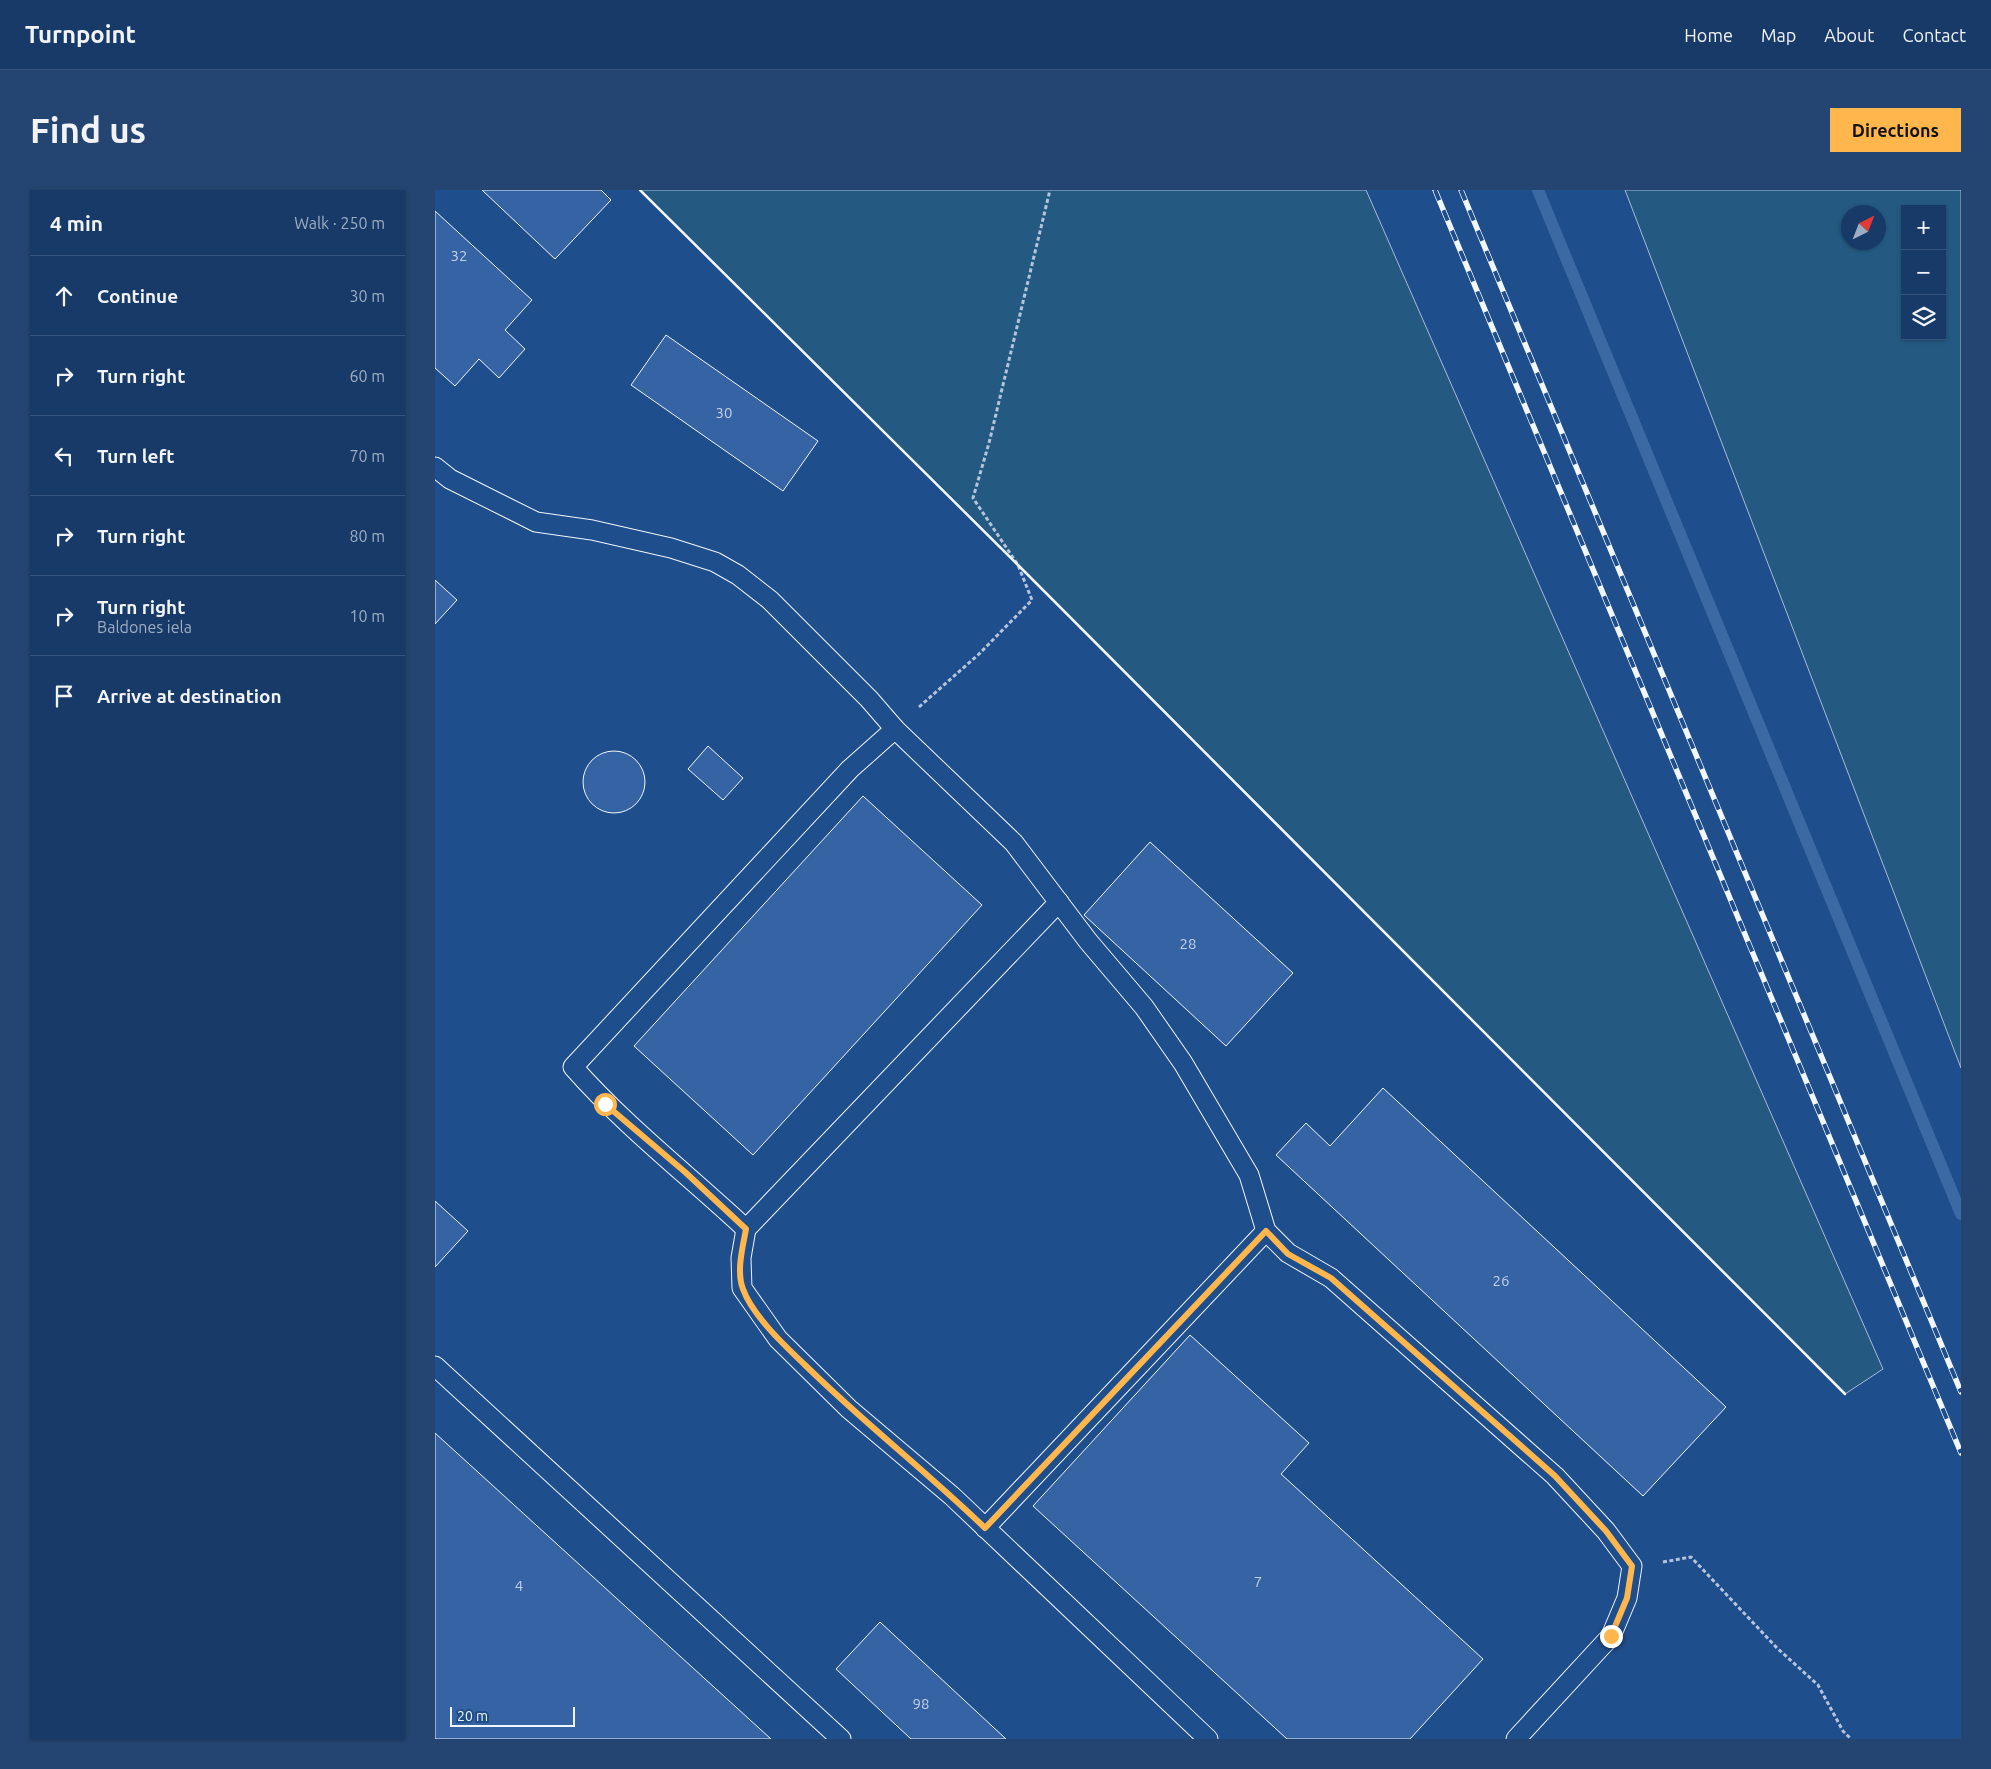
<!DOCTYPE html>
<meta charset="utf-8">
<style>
:root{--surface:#173a69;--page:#244571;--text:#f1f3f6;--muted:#9eadc0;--line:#36547d;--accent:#ffb74d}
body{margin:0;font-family:Ubuntu,sans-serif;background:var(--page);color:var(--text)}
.controls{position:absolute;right:15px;top:15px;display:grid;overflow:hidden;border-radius:0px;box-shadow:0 1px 4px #0004}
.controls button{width:45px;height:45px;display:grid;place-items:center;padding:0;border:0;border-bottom:1px solid var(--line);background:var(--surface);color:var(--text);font:25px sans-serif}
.compass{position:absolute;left:1406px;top:15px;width:45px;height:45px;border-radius:50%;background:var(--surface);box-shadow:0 1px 4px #0004;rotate:42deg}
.scale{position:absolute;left:15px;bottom:12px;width:125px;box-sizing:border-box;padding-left:5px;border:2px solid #f2f6ff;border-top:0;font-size:14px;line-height:18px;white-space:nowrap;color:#f2f6ff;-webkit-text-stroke:4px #1f4e8c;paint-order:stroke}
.stop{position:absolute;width:15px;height:15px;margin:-11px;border:4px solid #ffb74d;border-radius:50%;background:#fff}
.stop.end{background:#ffb74d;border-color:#fff;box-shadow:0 1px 5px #0008}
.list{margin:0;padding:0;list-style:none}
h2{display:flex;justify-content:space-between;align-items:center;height:65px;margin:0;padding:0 20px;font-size:21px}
h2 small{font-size:16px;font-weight:400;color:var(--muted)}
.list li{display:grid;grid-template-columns:32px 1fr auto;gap:15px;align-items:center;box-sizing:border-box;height:80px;padding:0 20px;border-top:1px solid var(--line)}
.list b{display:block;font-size:19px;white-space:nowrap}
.list p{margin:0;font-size:16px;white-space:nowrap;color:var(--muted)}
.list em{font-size:16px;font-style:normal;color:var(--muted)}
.icon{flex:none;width:28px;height:28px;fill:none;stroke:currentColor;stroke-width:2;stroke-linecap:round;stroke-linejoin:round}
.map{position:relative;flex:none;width:1526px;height:1549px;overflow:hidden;border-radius:0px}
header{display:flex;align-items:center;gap:30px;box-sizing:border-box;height:70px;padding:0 25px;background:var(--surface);border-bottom:1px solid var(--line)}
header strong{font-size:24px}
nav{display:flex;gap:28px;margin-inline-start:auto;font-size:18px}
.intro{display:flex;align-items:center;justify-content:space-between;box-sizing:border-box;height:120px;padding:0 30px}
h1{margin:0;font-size:35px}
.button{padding:12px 22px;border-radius:0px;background:var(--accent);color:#111;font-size:18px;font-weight:700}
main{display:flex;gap:30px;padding:0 30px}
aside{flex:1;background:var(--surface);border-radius:0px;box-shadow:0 1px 4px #0004}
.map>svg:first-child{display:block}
.green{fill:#245a82;stroke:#a8bbd7;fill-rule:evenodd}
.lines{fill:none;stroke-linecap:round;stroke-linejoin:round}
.stream{stroke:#3b69a3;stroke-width:12}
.building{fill:#3563a3;stroke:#f2f6ff}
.service-casing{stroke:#f2f6ff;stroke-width:21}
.path{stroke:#b3c4dc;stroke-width:3;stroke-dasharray:4 2.5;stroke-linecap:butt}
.service{stroke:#1f4e8c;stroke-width:19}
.rail-casing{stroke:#f2f6ff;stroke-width:5.5}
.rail{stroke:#1f4e8c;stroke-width:4;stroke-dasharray:11;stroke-linecap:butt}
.wall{stroke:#f2f6ff;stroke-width:2.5}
.route{stroke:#ffb74d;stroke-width:6}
.labels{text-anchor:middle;stroke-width:4;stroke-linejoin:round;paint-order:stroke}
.number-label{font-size:15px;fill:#c3d1e8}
</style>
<header>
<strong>Turnpoint</strong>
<nav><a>Home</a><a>Map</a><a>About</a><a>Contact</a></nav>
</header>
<div class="intro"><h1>Find us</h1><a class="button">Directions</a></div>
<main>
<aside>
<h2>4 min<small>Walk · 250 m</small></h2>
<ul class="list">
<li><svg class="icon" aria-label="ahead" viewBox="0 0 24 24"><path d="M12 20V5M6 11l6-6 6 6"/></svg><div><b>Continue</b></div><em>30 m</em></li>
<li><svg class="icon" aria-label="right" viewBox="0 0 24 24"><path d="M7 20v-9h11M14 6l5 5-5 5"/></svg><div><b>Turn right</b></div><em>60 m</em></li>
<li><svg class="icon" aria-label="left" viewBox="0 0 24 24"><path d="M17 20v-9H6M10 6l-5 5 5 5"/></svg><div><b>Turn left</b></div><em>70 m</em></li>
<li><svg class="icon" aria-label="right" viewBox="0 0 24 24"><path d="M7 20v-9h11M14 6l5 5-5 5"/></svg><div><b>Turn right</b></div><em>80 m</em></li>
<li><svg class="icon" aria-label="right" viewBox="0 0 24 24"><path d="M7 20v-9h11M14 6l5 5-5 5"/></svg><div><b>Turn right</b><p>Baldones iela</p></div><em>10 m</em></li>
<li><svg class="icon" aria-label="arrive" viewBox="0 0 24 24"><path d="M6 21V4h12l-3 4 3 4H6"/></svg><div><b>Arrive at destination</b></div></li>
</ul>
</aside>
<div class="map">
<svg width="1526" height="1549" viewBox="0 0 1526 1549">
<rect width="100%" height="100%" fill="#1f4e8c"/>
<g class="green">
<polygon points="205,0 931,0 1448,1179 1410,1204 583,375"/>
<path d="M1190,0h336v878zM1470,19h37v127h-37zM1414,22h30v30h-30z"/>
</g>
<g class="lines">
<polyline class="stream" points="1103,0 1526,1024"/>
</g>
<g class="building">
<polygon points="47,0 166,0 176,10 120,69"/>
<polygon points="0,21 97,110 70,140 90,159 64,188 44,169 20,196 0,178"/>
<polygon points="231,145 383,251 348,301 196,195"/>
<polygon points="0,390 22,410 0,434"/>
<polygon points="273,556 308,588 288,610 253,579"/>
<circle cx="179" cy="592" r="31"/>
<polygon points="428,606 547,715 318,965 199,856"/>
<polygon points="715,652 858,783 791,856 649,725"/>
<polygon points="948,898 1291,1217 1208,1306 841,965 871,933 895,956"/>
<polygon points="0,1011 33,1041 0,1077"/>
<polygon points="755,1145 874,1253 846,1284 1048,1469 975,1549 852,1549 598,1316"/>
<polygon points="0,1243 336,1549 0,1549"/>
<polygon points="445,1432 571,1549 476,1549 401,1479"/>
</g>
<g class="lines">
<defs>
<g id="service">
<polyline points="0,277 15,289 101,332 157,340 236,358 280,372 303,385 335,410 434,509 460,539 579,653 653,751 709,817 748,873 814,985 831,1041 853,1063 896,1088 1120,1286 1171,1341 1197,1376 1192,1408 1176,1446 1081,1549"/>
<polyline points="624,712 311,1039 306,1068 307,1098 343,1149 414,1219 517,1306 773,1549"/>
<path d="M311,1039c-58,-54 -121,-103 -173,-162l277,-298 45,-40"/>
<polyline points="0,1176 406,1549"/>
<polyline points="550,1338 831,1041"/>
</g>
</defs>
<use href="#service" class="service-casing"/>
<g class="path">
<polyline points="484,517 544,464 597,410 583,375 538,308 554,253 615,0"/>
<polyline points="1228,1372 1256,1367 1342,1458 1383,1495 1408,1541 1416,1549"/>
</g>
<use href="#service" class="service"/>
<defs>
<g id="rail">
<polyline points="1000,0 1526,1263"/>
<polyline points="1026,0 1526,1202"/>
</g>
</defs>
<use href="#rail" class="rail-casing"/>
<use href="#rail" class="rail"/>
<polyline class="wall" points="205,0 583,375 1410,1204"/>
</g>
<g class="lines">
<path class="route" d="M170,914l80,68 61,57c-3,17 -10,42 -3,60 9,26 42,57 62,76 58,57 122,107 180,163l281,-297 22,23 43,24 224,198 51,55 26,35 -5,32 -16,38"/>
</g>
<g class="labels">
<g class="number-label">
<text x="24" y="71">32</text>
<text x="289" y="228">30</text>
<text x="753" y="759">28</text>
<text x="1066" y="1096">26</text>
<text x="823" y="1397">7</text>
<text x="84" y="1401">4</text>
<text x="486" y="1519">98</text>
</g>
</g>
</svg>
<div class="controls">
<button>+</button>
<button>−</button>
<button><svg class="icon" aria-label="layers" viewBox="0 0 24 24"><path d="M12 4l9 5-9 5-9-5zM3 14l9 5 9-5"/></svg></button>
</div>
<svg class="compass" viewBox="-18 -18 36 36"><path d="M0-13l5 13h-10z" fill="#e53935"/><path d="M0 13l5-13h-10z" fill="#9eadc0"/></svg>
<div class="scale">20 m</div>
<div class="stop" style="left:170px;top:914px"></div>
<div class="stop end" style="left:1176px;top:1446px"></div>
</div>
</main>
